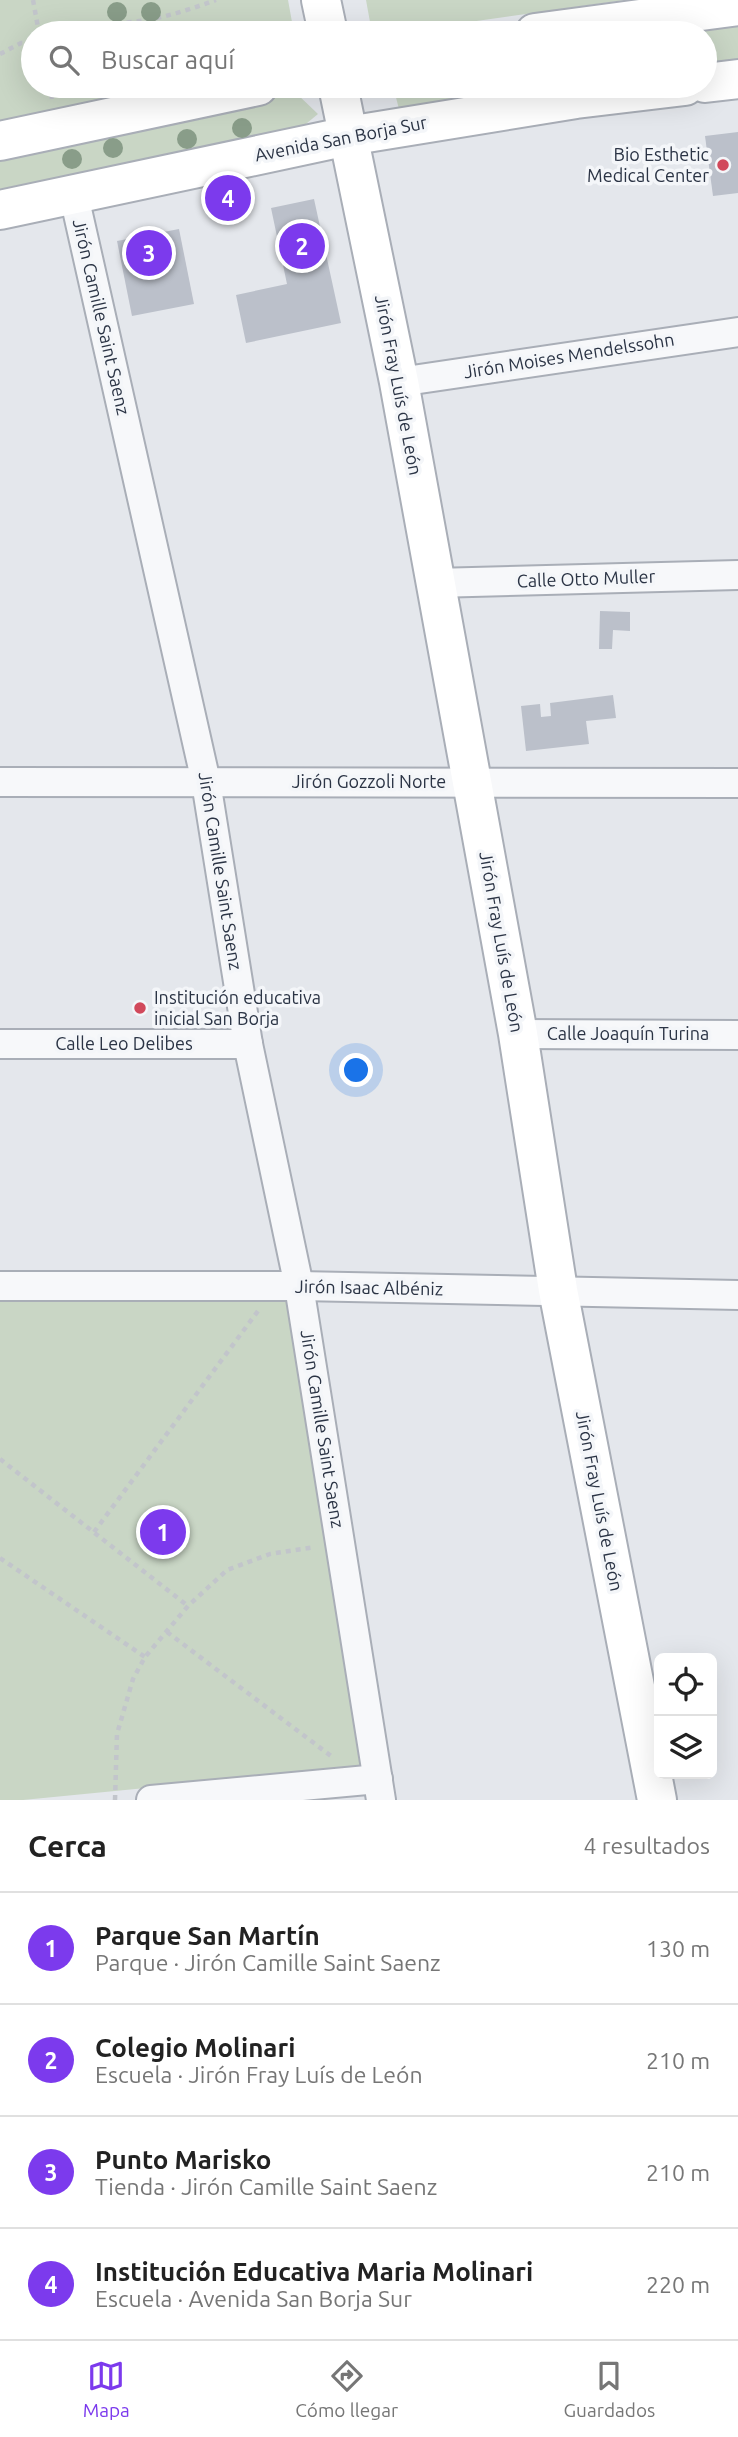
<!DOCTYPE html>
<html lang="es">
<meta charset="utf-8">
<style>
:root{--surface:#fff;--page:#f6f6f6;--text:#222;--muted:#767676;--line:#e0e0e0;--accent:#7c3aed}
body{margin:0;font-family:Ubuntu,sans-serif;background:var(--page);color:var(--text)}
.controls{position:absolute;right:21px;bottom:21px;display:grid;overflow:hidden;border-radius:10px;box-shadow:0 7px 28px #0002}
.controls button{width:63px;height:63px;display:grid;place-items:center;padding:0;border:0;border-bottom:2px solid var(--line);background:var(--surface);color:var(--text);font:35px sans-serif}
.you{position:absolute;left:357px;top:1071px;width:24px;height:24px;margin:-18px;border:5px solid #fff;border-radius:50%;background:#1a73e8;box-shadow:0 0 0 10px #1a73e833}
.badge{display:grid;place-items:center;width:46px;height:46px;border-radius:50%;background:var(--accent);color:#fff;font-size:23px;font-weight:700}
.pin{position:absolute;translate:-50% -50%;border:4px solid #fff;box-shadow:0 2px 7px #0006}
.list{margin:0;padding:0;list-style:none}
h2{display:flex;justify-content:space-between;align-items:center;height:91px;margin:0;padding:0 28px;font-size:30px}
h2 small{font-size:23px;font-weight:400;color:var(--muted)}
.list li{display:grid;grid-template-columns:46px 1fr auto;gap:21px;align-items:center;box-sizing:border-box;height:112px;padding:0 28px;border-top:2px solid var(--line)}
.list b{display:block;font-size:26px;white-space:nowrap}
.list p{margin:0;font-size:23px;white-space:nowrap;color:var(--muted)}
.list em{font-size:23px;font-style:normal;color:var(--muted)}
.icon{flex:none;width:38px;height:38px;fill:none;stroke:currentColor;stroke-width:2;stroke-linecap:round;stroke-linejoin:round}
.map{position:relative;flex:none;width:738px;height:1800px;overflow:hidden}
.search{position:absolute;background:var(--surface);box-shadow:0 7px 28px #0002;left:21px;right:21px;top:21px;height:77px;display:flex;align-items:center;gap:18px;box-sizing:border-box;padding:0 24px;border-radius:38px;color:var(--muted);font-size:26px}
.sheet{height:539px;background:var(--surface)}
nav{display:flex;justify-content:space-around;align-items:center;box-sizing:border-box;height:98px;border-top:2px solid var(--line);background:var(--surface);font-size:19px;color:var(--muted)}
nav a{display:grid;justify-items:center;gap:4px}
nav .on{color:var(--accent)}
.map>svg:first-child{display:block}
.green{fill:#c9d6c5}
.building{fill:#bbc0ca}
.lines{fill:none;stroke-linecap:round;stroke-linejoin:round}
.street-casing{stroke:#a9aeb7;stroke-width:32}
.secondary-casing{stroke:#a9aeb7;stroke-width:42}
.path{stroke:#c2c5cb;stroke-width:4.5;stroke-dasharray:5 5;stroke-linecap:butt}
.street{stroke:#f7f8fa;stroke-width:28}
.secondary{stroke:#fff;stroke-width:38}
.tree{fill:#899d89}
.poi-dot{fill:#d1495b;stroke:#f4f6f9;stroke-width:2.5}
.labels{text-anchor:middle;stroke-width:7;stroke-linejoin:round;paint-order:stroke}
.street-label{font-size:18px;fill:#2b3445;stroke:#f4f6f9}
.poi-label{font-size:18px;fill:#2b3445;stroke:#f4f6f9;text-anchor:end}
</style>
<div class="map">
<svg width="738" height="1800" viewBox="0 0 738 1800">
<rect width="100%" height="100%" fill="#e4e7ec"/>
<g class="green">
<polygon points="0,0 288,0 294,33 33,33 33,86 186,86 0,128"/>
<polygon points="366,0 625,0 392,33 372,33"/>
<polygon points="738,23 738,63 705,67 705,33 649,33"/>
<polygon points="393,86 533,86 399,109"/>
<polygon points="296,93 318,114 301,128 0,189 0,158 254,97"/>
<polygon points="0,1296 290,1296 360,1767 23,1800 0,1800"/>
</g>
<g class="building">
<polygon points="738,132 738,193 713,196 705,136"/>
<polygon points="314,199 341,323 246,343 236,295 287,284 271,208"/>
<polygon points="179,229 194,304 132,316 117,241"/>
<polygon points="600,611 630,612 630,631 613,630 612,649 599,649"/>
<polygon points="613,695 616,718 586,721 589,744 526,751 521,706 540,704 541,717 551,716 550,703"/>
</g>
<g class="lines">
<defs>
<g id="street">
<polyline points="74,196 206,782 248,1044 299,1286 381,1800"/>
<polyline points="399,382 738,332"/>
<polyline points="434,583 738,575"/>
<polyline points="0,782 738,783"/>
<polyline points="518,1034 738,1035"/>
<polyline points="0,1044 248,1044"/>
<polyline points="0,1286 299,1286 738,1295"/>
<polyline points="151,1800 378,1779"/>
</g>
<g id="secondary">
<polyline points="321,0 328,33"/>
<polyline points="535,33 738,6"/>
<polyline points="705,83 738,79"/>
<polyline points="338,86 399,382 518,1034 558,1290 657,1800"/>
<polyline points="0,141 258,86"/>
<polyline points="0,210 348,136 576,99 685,86"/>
</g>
</defs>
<use href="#street" class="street-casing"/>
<use href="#secondary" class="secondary-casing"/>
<g class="path">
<polyline points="33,0 39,33"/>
<path d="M78,33c21,-10 46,-9 69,-13 23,-4 47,-12 69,-20"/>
<polyline points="0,54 21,43 33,43"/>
<polyline points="50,86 52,99"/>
<polyline points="0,1459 188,1606"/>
<polyline points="94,1532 258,1311"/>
<polyline points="0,1558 145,1657"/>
<polyline points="167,1632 331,1756"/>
<polyline points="115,1800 117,1734 133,1679 145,1657 188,1606 227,1570 270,1554 315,1547"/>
</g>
<use href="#street" class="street"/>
<use href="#secondary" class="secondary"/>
</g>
<g class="tree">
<circle cx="117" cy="12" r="10"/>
<circle cx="151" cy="12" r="10"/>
<circle cx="242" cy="128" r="10"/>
<circle cx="187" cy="139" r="10"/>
<circle cx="113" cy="148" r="10"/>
<circle cx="72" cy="159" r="10"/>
</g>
<g class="poi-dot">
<circle cx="723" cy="165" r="7"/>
<circle cx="140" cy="1008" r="7"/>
</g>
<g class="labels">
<g class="street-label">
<text transform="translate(341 139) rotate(-11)" y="6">Avenida San Borja Sur</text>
<text transform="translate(101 317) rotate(77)" y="6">Jirón Camille Saint Saenz</text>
<text transform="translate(569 356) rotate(-9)" y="6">Jirón Moises Mendelssohn</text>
<text transform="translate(398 385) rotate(79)" y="6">Jirón Fray Luís de León</text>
<text transform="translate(586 579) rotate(-2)" y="6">Calle Otto Muller</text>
<text x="369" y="788">Jirón Gozzoli Norte</text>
<text transform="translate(220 871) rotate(81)" y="6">Jirón Camille Saint Saenz</text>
<text transform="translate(501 942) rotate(80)" y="6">Jirón Fray Luís de León</text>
<text x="628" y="1040">Calle Joaquín Turina</text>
<text x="124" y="1050">Calle Leo Delibes</text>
<text transform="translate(369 1288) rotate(1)" y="6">Jirón Isaac Albéniz</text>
<text transform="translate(322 1429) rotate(81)" y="6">Jirón Camille Saint Saenz</text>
<text transform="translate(599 1501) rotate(79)" y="6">Jirón Fray Luís de León</text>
</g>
<g class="poi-label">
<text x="709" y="161">Bio Esthetic<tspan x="709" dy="21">Medical Center</tspan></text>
<text x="154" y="1004" text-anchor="start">Institución educativa<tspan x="154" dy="21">inicial San Borja</tspan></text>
</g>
</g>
</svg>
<div class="controls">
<button><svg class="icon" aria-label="locate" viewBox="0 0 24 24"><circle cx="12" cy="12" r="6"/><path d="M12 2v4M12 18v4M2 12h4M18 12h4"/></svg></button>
<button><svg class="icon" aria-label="layers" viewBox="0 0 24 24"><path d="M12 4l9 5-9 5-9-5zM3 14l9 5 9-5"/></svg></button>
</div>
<div class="you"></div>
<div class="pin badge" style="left:163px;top:1532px">1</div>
<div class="pin badge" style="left:302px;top:246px">2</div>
<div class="pin badge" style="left:149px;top:253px">3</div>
<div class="pin badge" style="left:228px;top:198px">4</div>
<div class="search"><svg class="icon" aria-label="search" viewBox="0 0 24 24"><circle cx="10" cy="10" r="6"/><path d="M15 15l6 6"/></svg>Buscar aquí</div>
</div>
<section class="sheet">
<h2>Cerca<small>4 resultados</small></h2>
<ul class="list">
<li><span class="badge">1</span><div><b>Parque San Martín</b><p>Parque · Jirón Camille Saint Saenz</p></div><em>130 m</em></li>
<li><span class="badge">2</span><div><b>Colegio Molinari</b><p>Escuela · Jirón Fray Luís de León</p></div><em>210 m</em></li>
<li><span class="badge">3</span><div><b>Punto Marisko</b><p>Tienda · Jirón Camille Saint Saenz</p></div><em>210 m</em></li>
<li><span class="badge">4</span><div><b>Institución Educativa Maria Molinari</b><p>Escuela · Avenida San Borja Sur</p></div><em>220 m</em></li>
</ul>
</section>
<nav>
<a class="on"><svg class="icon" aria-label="map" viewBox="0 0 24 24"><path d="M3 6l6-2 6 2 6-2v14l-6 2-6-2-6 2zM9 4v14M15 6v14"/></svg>Mapa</a>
<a><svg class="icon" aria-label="directions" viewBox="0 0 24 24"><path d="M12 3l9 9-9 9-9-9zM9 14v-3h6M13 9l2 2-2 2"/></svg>Cómo llegar</a>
<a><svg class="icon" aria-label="saved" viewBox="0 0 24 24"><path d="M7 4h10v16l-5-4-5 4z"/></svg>Guardados</a>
</nav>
